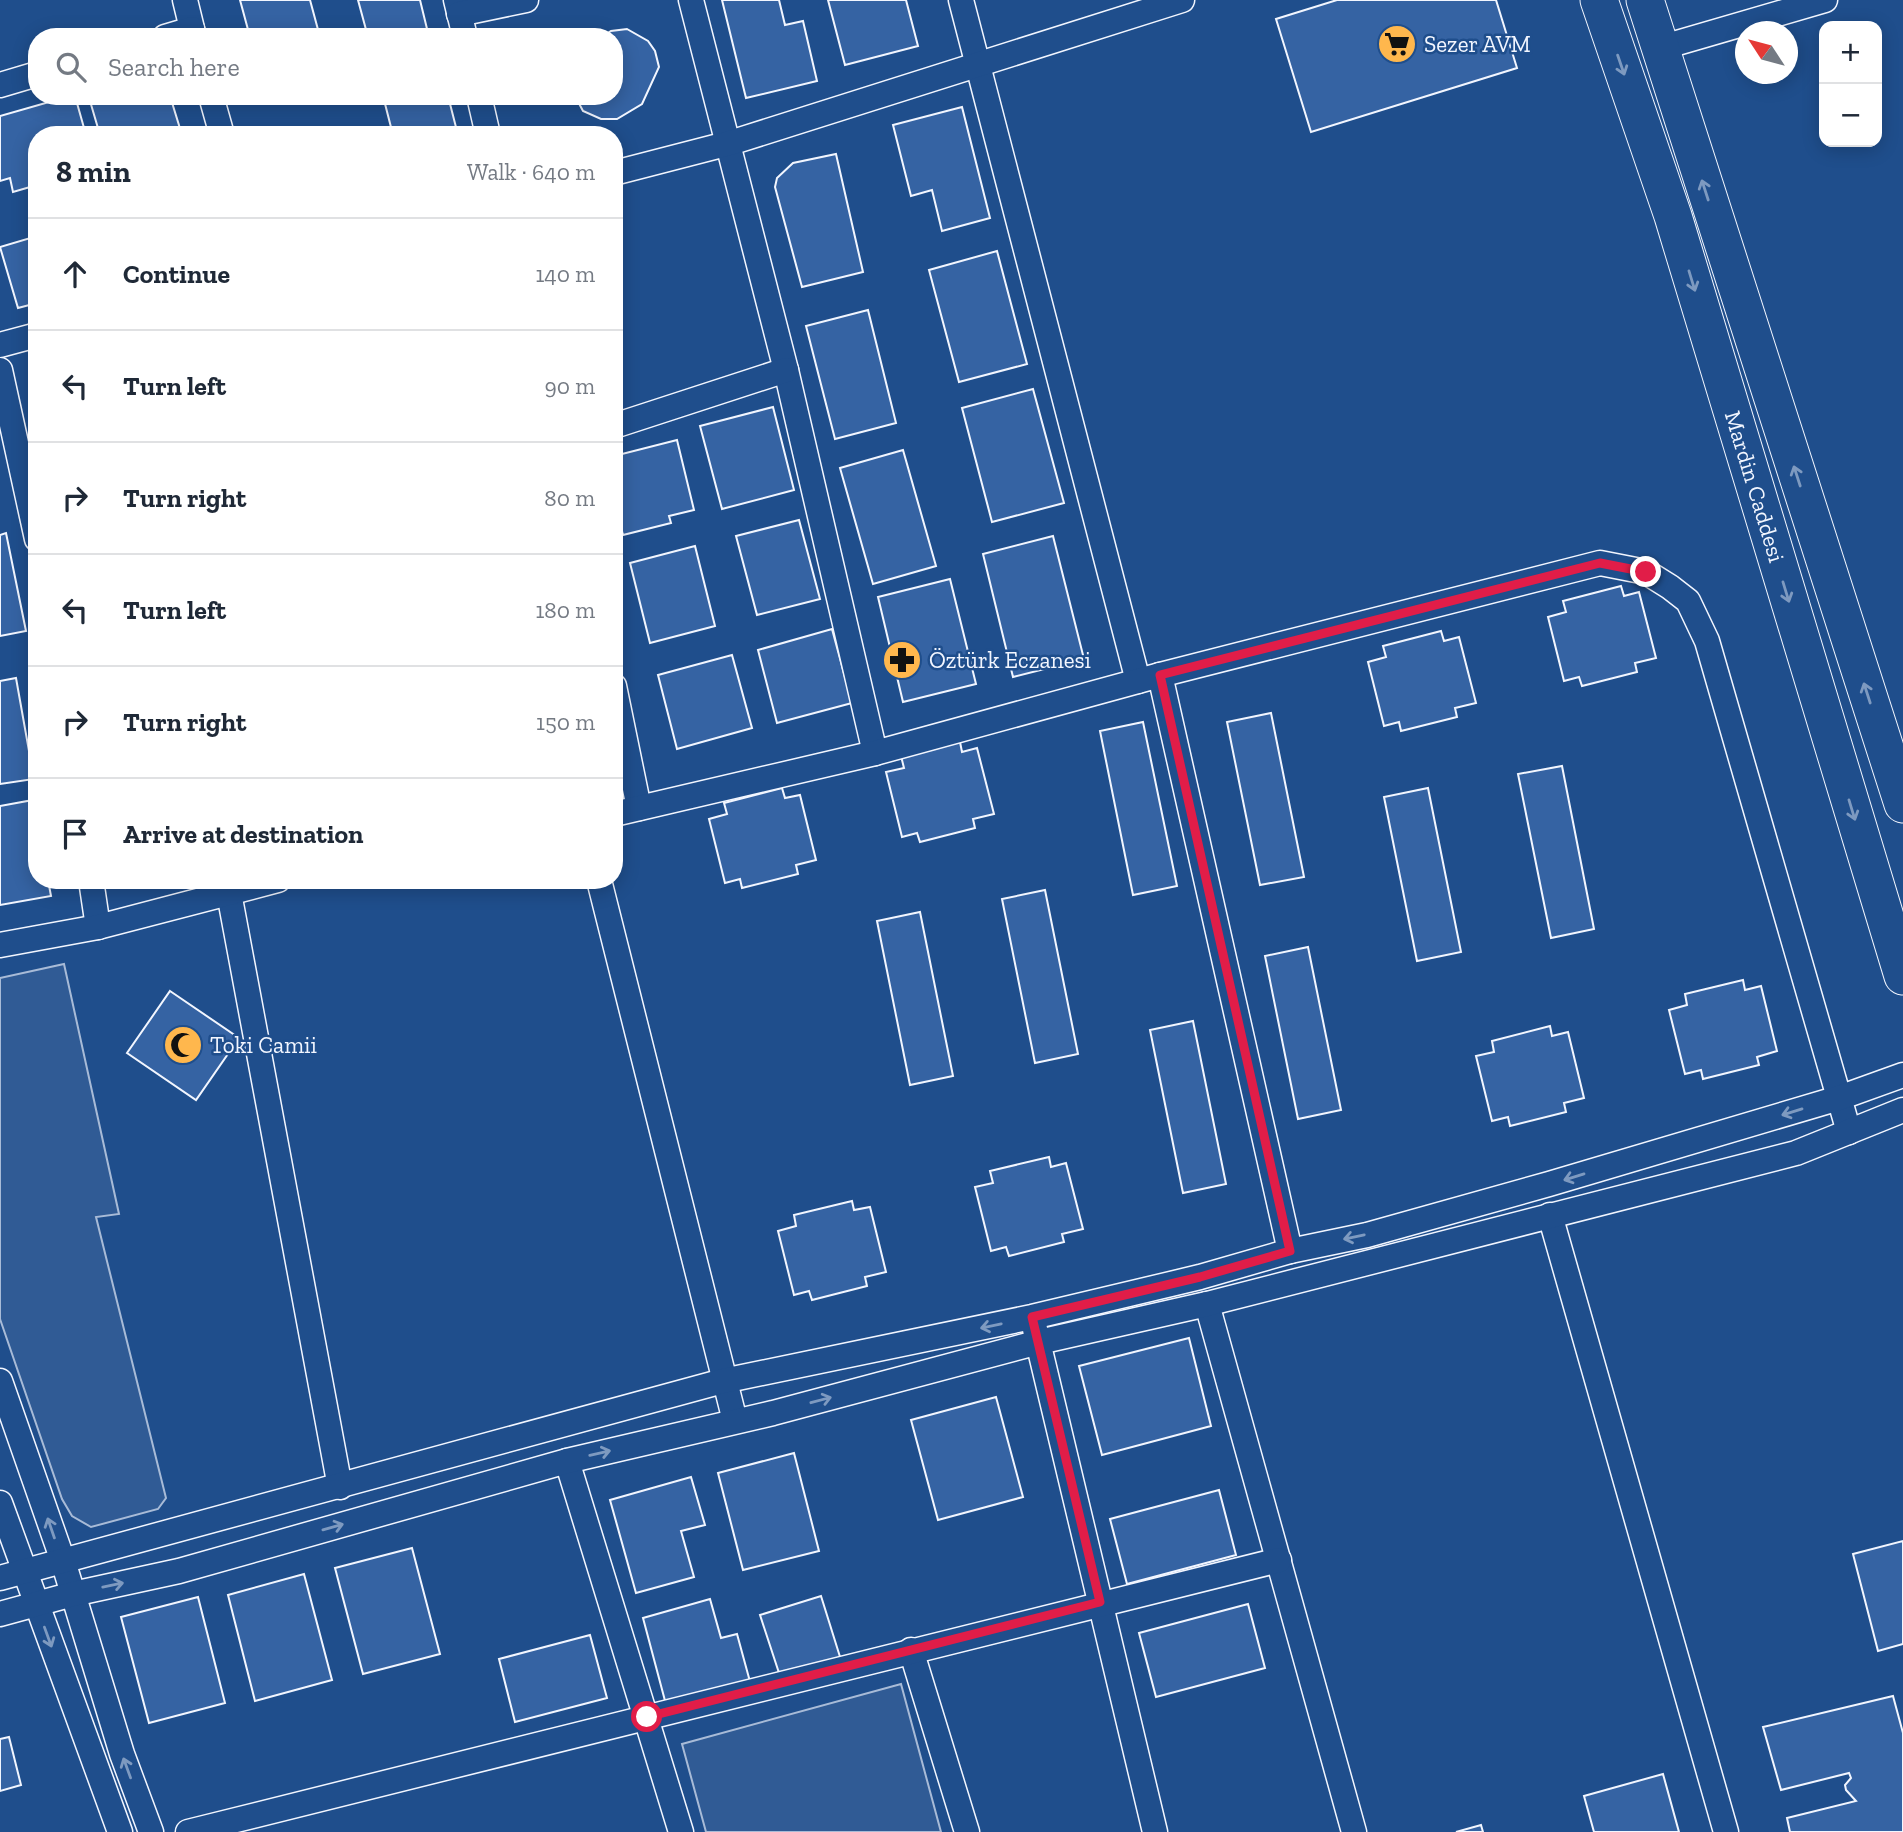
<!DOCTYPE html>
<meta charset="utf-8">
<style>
:root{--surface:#fff;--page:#f2f2f3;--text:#1f2937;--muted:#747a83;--line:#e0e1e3}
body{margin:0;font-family:"Zilla Slab",serif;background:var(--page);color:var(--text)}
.controls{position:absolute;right:21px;top:21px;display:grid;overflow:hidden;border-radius:14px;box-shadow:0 4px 18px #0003}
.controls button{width:63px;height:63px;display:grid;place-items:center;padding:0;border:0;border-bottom:2px solid var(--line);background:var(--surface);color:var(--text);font:35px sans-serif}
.compass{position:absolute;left:1735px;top:21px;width:63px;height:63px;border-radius:50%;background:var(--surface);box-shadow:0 4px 18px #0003;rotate:306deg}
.stop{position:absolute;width:21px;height:21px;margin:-16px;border:5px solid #e11d48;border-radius:50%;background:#fff}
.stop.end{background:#e11d48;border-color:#fff;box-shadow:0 2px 7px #0008}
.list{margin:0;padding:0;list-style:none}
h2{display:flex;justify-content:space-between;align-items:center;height:91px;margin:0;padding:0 28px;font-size:30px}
h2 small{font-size:23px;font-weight:400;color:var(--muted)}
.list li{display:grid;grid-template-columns:46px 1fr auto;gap:21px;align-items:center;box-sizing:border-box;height:112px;padding:0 28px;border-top:2px solid var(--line)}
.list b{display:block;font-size:26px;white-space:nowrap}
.list em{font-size:23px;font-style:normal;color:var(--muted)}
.icon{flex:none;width:38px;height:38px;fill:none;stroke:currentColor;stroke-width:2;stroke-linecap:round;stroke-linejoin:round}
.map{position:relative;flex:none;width:1903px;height:1832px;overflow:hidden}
.search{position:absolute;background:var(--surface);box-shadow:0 4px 18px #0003;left:28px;top:28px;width:595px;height:77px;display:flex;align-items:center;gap:18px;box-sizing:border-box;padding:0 24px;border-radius:28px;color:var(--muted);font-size:26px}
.panel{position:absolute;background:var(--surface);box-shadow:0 4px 18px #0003;left:28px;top:126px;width:595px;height:763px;border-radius:28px}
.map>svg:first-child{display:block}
.built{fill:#305b95;stroke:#a8bbd7;stroke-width:2}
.building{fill:#3563a3;stroke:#f2f6ff;stroke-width:2}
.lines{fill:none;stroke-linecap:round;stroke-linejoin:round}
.minor-casing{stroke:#f2f6ff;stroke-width:27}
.highway-casing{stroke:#f2f6ff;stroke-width:39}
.minor{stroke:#1f4e8c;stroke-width:24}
.highway{stroke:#1f4e8c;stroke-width:37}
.oneway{stroke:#7e9ac0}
.route{stroke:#e11d48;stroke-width:9}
.labels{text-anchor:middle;stroke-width:5;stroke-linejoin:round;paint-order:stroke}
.poi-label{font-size:23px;fill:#f2f6ff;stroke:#1f4e8c;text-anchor:start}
.street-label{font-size:23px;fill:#f2f6ff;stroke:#1f4e8c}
</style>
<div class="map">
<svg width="1903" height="1832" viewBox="0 0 1903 1832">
<rect width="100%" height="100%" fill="#1f4e8c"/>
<g class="built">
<polygon points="64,964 119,1214 96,1217 166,1498 158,1509 91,1527 72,1516 62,1499 0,1319 0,978"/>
<polygon points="901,1684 941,1832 706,1832 682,1744"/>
</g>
<g class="building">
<polygon points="240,0 310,0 320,37 250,37"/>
<polygon points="358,0 420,0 429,37 368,37"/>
<polygon points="722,0 779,0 785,25 803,21 817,81 746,98"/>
<polygon points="828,0 906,0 918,46 845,65"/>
<polygon points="1337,0 1496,0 1517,68 1311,132 1276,19"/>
<polygon points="627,29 648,41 655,51 659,67 642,104 617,119 601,119 583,111 575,96 614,96 614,37 602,37 611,31"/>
<polygon points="70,96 75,96 86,135 37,135 37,185 13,192 10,178 0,181 0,116"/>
<polygon points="106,96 170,96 182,135 100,135 90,101"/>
<polygon points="383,96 448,96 458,135 393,135"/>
<polygon points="962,107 990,218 942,231 932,190 911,196 893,125"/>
<polygon points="327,128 329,135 299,135"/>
<polygon points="836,154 863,272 802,287 775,187 777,178 793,163"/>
<polygon points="37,236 37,303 18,308 0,247"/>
<polygon points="997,251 1027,364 959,382 929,270"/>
<polygon points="868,310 896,423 835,439 806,326"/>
<polygon points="1033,389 1064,503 992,522 962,408"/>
<polygon points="773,407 794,490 722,509 700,426"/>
<polygon points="677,440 694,510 669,516 671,523 623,535 614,500 614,456"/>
<polygon points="903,450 936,566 873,584 840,468"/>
<polygon points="799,520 820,599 757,615 736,536"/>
<polygon points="6,533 26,631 0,636 0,535"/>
<polygon points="1053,536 1084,659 1013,677 983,554"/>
<polygon points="695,546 715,626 650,643 630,563"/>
<polygon points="950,579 976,684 903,702 878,597"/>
<polygon points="1621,586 1624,596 1639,592 1656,658 1635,663 1637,672 1582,686 1579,677 1564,681 1548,617 1566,612 1563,601"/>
<polygon points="832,629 852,703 777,723 758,650"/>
<polygon points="1441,631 1444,641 1459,637 1476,703 1455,708 1457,717 1401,731 1399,722 1384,726 1368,662 1386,657 1383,646"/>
<polygon points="732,655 752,728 677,749 658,675"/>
<polygon points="16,678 34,779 0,784 0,681"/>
<polygon points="1271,713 1304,877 1260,885 1227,722"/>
<polygon points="1143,722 1177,886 1133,895 1100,731"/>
<polygon points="960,742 962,752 977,748 994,814 973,819 975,828 920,842 917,833 902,837 886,772 904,768 901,756"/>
<polygon points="1562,766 1594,929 1551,938 1518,774"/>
<polygon points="782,788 785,798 800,795 816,860 796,865 798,874 742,888 740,879 725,883 709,819 727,814 724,803"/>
<polygon points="1428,788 1461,952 1417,961 1384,797"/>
<polygon points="33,800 37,819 37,880 48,880 51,896 0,905 0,806"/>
<polygon points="1045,890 1078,1054 1035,1063 1002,899"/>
<polygon points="920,912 953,1076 910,1085 877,921"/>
<polygon points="1308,947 1341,1110 1298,1119 1265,956"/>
<polygon points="1743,980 1745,990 1761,986 1777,1051 1757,1057 1759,1065 1703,1079 1701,1070 1685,1074 1669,1010 1687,1005 1685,994"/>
<polygon points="170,991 239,1038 196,1100 127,1053"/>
<polygon points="1193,1021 1226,1184 1183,1193 1150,1030"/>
<polygon points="1550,1026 1552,1036 1568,1032 1584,1098 1564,1103 1566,1112 1510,1126 1508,1117 1492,1121 1476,1056 1494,1052 1492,1041"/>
<polygon points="1049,1157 1051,1167 1066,1163 1083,1229 1062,1234 1064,1242 1009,1256 1006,1247 991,1251 975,1187 993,1183 990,1171"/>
<polygon points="852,1201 854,1210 870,1207 886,1272 865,1277 867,1286 812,1300 809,1291 794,1295 778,1231 796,1226 794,1215"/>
<polygon points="1189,1338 1211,1426 1102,1455 1079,1366"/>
<polygon points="996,1397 1023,1497 938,1520 911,1420"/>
<polygon points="794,1453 819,1551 743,1570 718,1473"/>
<polygon points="691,1477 705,1525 681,1531 694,1577 636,1593 610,1500"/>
<polygon points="1219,1490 1236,1555 1127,1584 1110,1519"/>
<polygon points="1903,1541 1903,1644 1878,1651 1853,1554"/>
<polygon points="412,1548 440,1654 363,1674 335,1568"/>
<polygon points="304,1574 332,1680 255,1701 228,1595"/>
<polygon points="821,1596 841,1660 781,1679 760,1615"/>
<polygon points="198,1597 225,1703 149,1723 121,1617"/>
<polygon points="710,1599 721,1638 737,1634 752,1689 668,1712 643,1618"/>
<polygon points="1248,1604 1265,1668 1156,1697 1139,1633"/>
<polygon points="590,1635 607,1698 515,1722 499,1659"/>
<polygon points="1893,1696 1903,1733 1903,1832 1790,1832 1787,1818 1856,1801 1846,1790 1845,1785 1851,1778 1849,1773 1781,1790 1763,1727"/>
<polygon points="9,1737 21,1785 0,1791 0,1739"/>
<polygon points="1663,1774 1679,1832 1594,1832 1584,1796"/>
<polygon points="1481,1825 1483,1832 1456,1832"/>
</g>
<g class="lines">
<defs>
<g id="minor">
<polyline points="185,0 194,37"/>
<polyline points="456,0 465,37"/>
<polyline points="691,0 786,370 875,753"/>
<polyline points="961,0 1138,681"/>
<polyline points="459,14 526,0"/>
<polyline points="165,37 192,29"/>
<polyline points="1660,48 1825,0"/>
<polyline points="0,85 37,74"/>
<polyline points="211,96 222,135"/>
<polyline points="479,96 488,135"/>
<polyline points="614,173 730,143 1182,0"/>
<polyline points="0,345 37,335"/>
<polyline points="0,370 37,539"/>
<polyline points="614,426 786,370"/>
<polyline points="1160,675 1290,1251"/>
<polyline points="614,686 639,808"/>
<polyline points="614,814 875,753 1160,675 1600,563 1646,572 1670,587 1688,601 1707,641 1849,1132"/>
<polyline points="91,880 98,927"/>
<polyline points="599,880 735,1421"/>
<polyline points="229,893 340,1487"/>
<polyline points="0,945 98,927 278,880"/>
<polyline points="1550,1215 1726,1832"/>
<polyline points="1207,1304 1354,1832"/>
<polyline points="1034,1325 1155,1832"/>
<polyline points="0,1381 63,1561 122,1754 151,1832"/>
<polyline points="567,1461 681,1832"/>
<polyline points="0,1503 120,1832"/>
<polyline points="0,1578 723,1381 1032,1317 1200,1277 1290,1251 1367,1235 1549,1184 1839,1098 1903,1075"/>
<polyline points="0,1614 73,1594 179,1571 567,1461 773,1413 1039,1342 1207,1304 1796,1153 1903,1110"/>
<polyline points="911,1650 967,1832"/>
<polyline points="188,1832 1279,1560"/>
</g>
<g id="highway">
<path id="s1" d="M1599,0l74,216 230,760"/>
<polyline points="1645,0 1903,804"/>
</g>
</defs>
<use href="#minor" class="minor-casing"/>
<use href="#highway" class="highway-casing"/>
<use href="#minor" class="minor"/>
<use href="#highway" class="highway"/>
</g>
<defs><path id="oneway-shaft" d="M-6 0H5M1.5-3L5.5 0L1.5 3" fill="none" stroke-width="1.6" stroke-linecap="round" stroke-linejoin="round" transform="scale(1.75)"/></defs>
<g class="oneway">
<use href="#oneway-shaft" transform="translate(1621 65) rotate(71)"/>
<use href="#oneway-shaft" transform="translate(1705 190) rotate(-108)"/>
<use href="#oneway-shaft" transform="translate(1692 281) rotate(73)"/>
<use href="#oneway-shaft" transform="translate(1797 476) rotate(-108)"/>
<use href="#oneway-shaft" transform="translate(1786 592) rotate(73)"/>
<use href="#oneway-shaft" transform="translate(1867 693) rotate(-108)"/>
<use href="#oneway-shaft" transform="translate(1852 810) rotate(73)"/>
<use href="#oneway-shaft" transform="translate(1792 1112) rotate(163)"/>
<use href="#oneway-shaft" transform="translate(1574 1177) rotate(163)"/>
<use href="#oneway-shaft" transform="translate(1354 1237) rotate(168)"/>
<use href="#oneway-shaft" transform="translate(991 1326) rotate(168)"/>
<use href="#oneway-shaft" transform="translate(821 1400) rotate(-15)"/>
<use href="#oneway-shaft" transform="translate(600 1453) rotate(-13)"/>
<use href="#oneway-shaft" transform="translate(333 1527) rotate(-16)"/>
<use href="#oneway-shaft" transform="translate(51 1528) rotate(-109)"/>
<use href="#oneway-shaft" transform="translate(113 1585) rotate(-12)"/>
<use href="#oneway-shaft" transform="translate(48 1637) rotate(70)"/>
<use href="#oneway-shaft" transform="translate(127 1768) rotate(-110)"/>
</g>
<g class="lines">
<polyline class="route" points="647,1717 1100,1602 1032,1317 1200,1277 1290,1251 1160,675 1600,563 1646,572"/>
</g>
<defs>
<symbol id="supermarket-disc" viewBox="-11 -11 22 22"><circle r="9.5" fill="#ffb74d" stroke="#1f4e8c"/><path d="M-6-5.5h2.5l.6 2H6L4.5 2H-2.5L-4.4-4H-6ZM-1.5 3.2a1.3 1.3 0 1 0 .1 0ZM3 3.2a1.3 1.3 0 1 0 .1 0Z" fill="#111"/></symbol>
<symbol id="pharmacy-disc" viewBox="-11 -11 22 22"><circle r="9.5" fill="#ffb74d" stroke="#1f4e8c"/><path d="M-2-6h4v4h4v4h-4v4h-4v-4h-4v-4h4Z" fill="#111"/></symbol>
<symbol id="mosque-disc" viewBox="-11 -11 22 22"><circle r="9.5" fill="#ffb74d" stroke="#1f4e8c"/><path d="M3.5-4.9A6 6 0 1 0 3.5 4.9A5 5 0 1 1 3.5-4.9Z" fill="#111"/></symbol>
</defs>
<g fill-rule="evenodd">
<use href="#supermarket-disc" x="1375" y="22" width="44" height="44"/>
<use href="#pharmacy-disc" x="880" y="638" width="44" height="44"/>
<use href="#mosque-disc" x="161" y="1023" width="44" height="44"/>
</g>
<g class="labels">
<g class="poi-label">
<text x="1424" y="52">Sezer AVM</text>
<text x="929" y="668">Öztürk Eczanesi</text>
<text x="210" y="1053">Toki Camii</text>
</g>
<g class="street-label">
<text dy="8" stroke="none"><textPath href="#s1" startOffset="511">Mardin Caddesi</textPath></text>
</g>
</g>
</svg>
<div class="controls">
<button>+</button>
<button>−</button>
</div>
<svg class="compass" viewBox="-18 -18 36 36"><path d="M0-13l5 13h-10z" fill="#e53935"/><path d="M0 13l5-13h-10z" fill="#747a83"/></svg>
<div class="stop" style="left:647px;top:1717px"></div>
<div class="stop end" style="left:1646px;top:572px"></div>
<div class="search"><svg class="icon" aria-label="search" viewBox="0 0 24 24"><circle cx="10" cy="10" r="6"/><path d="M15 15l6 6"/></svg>Search here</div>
<section class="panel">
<h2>8 min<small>Walk · 640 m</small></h2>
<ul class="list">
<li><svg class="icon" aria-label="ahead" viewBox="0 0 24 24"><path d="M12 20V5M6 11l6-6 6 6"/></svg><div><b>Continue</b></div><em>140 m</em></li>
<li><svg class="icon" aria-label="left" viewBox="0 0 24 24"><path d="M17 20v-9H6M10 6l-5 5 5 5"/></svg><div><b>Turn left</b></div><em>90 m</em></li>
<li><svg class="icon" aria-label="right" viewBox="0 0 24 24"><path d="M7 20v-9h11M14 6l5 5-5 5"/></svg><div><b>Turn right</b></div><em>80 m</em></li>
<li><svg class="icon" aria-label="left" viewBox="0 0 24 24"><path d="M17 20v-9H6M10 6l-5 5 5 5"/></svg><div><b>Turn left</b></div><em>180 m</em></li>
<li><svg class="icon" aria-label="right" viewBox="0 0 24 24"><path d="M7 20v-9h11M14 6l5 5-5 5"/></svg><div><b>Turn right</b></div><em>150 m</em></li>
<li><svg class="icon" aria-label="arrive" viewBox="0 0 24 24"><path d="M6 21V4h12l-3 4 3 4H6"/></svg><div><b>Arrive at destination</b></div></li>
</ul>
</section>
</div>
